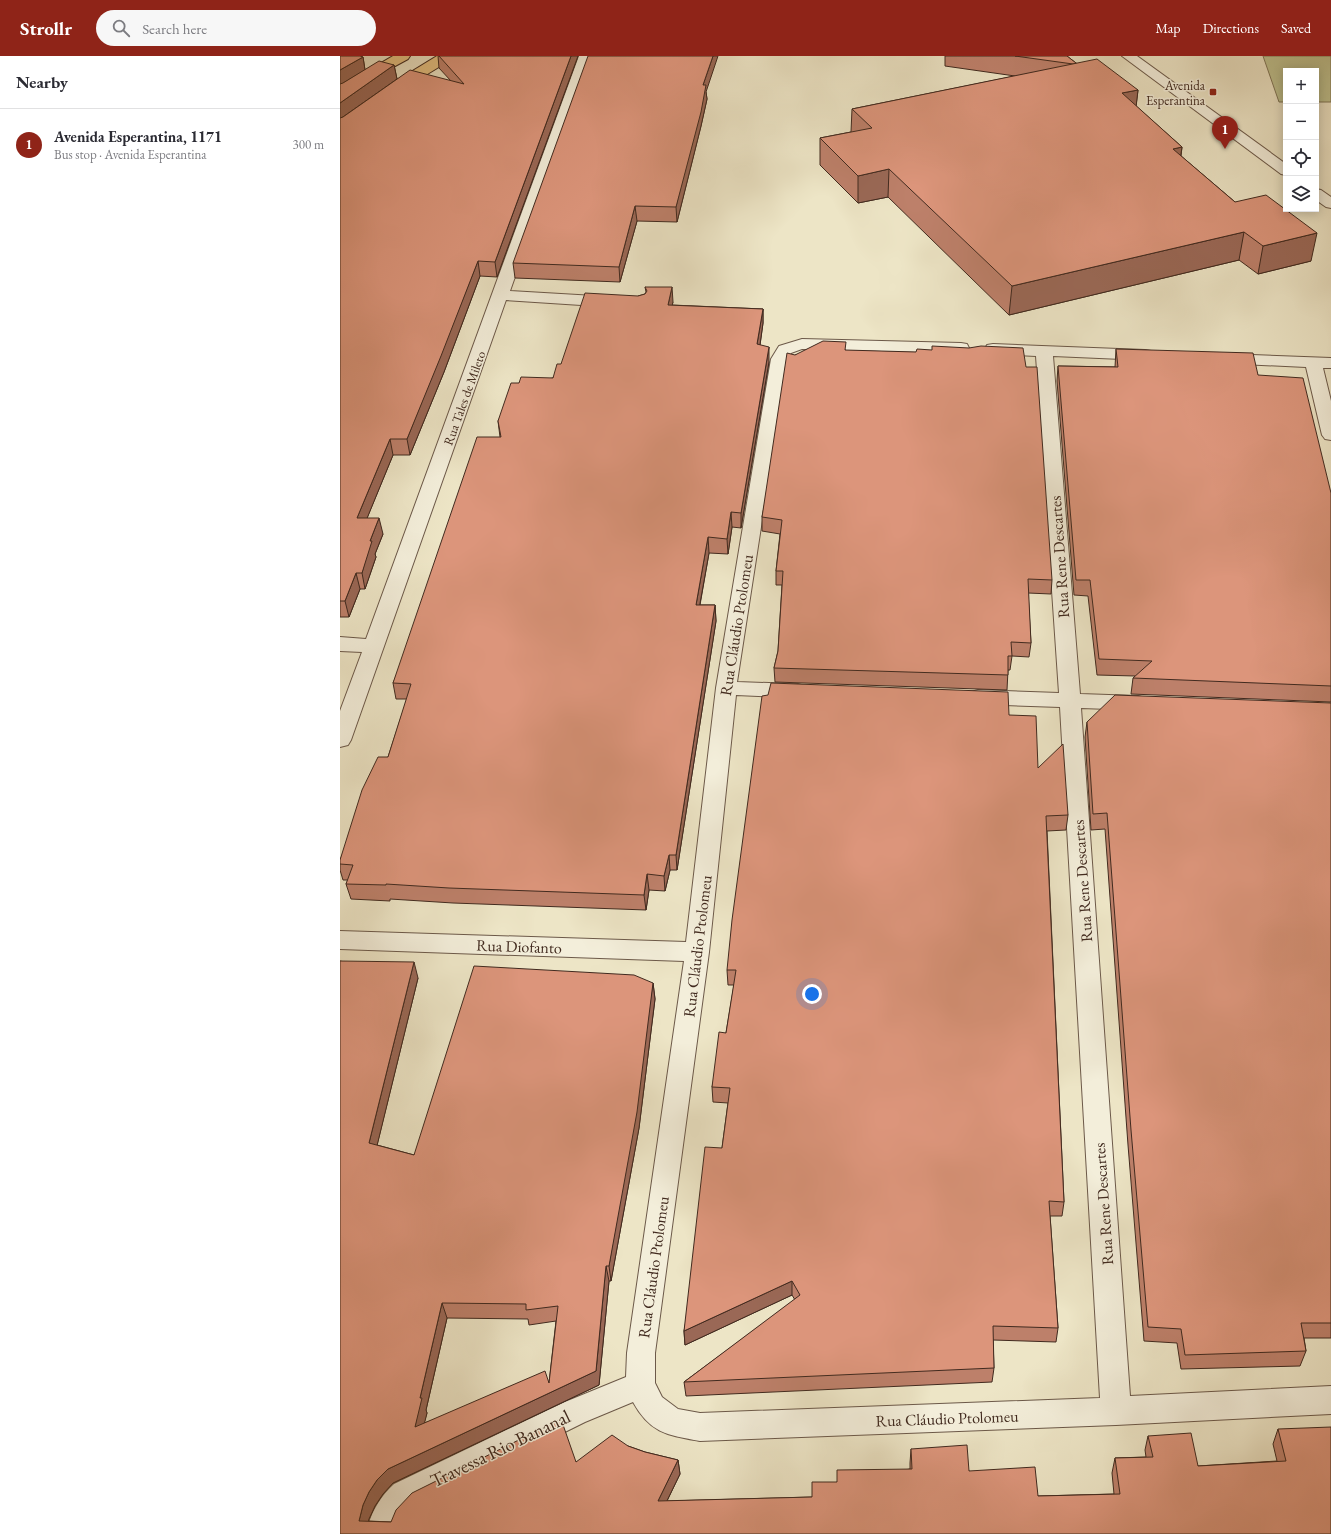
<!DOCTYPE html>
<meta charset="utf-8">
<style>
:root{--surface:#fff;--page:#f7f7f7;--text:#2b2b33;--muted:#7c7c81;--line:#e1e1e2;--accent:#8f2418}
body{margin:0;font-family:"EB Garamond",serif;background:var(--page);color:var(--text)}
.controls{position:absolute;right:12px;top:12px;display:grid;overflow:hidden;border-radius:0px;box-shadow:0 2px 10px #0003}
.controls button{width:36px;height:36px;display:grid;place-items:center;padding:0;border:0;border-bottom:1px solid var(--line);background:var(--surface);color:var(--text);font:20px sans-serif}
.you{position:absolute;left:472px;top:938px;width:14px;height:14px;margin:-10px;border:3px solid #fff;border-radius:50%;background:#1a73e8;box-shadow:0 0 0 6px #1a73e833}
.badge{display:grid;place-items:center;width:26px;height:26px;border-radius:50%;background:var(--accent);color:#fff;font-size:13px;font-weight:700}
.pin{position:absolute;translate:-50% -33px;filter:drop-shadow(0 1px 2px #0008)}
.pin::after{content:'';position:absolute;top:21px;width:14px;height:12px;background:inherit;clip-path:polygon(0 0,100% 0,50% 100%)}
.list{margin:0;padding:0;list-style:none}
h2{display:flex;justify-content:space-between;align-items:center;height:52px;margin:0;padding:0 16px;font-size:17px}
h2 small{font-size:13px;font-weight:400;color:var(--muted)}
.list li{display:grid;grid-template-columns:26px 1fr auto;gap:12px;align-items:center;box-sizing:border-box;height:72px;padding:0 16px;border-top:1px solid var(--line)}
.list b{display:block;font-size:15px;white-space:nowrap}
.list p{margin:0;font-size:13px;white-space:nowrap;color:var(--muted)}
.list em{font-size:13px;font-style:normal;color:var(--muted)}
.icon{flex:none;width:22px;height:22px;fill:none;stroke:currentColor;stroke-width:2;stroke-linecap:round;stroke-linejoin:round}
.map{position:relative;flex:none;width:991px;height:1478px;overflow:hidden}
header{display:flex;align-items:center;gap:24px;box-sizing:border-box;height:56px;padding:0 20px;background:var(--accent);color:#fff}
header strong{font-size:19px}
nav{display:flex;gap:22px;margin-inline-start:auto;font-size:14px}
.search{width:280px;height:36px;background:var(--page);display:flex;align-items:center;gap:10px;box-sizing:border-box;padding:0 14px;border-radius:22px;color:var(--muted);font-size:15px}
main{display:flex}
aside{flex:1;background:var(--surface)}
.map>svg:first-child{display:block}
.green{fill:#bfc290;stroke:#807658}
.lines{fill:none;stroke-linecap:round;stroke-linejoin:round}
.minor-casing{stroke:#6c5949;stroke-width:2}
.major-casing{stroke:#412a1f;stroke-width:2}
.minor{fill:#f3eeda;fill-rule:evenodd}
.major{fill:#e6c283;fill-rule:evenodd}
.wall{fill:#bd806a;stroke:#412a1f;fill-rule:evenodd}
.shaded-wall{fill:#9a6856;stroke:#412a1f}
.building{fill:#dc957b;stroke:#412a1f;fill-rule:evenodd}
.poi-dot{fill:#8f2418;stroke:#f3eeda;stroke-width:1.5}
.labels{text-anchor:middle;stroke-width:3;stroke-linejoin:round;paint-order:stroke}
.far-poi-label{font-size:13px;fill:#412a1f;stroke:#f3eeda;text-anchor:end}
.far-street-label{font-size:13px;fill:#412a1f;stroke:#f3eeda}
.street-label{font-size:16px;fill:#412a1f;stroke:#f3eeda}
.near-street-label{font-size:19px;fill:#412a1f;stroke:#f3eeda}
</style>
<header>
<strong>Strollr</strong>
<div class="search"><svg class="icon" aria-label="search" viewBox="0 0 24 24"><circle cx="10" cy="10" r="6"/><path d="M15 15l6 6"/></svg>Search here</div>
<nav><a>Map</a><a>Directions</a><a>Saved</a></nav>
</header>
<main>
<aside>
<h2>Nearby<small></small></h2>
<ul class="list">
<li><span class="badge">1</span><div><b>Avenida Esperantina, 1171</b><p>Bus stop · Avenida Esperantina</p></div><em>300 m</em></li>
</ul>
</aside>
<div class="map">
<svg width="991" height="1478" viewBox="0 0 991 1478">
<rect width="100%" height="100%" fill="#ede5c6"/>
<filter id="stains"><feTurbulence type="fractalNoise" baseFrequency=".005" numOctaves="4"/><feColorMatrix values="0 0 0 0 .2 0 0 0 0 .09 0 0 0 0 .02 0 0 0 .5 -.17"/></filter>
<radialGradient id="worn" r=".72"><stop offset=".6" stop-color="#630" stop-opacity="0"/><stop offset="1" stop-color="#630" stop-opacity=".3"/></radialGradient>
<polygon class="green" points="923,0 991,0 991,46 976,46 976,15 946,15 946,46 939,46"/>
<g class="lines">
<defs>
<g id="minor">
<polygon points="239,0 253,0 170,235 272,241 278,243 280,246 278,249 272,251 166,244 11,684 8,689 0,691 0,655 22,596 0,595 0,581 26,583"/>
<polygon points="782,0 797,0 946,108 946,119 941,118"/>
<polygon points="976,133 981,134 991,141 991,152 986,151 976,144"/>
<path d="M462,283l159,4 6,1 2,4 -2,4 -6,1 -159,-4 -11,4 -4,6 -50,323 61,2 7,2 3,5 -3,5 -7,2 -62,-3 -27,257 -54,401v30l7,14 16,12 22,4 400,-15 -40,-691 -82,-3 -7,-2 -3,-5 3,-5 7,-2 81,3 -23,-337 -43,-2 -6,-1 -2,-4 2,-4 6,-1 152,6 6,1 2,4 -2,4 -6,1 -92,-4 27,338 58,2 7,2 3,5 -3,5 -7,2 -57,-2 49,688 201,-10v28l-215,11 -416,16c-33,-6 -50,-8 -67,-39l-48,20 -169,84 -16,17 -4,11h-30c4,-20 13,-36 28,-50l171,-82 61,-25 1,-24 57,-392 -344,-12v-18l346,11 30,-254 55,-329 8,-13z"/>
<polygon points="885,298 991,302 991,312 983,312 991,345 991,384 985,383 982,379 966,311 879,307 877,303 879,299"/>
</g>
<g id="major">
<polygon points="53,0 70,0 68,3 33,22 5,40 0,41 0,31"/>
<polygon points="97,0 114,0 112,3 58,36 48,36 46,33 48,30"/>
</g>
</defs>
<use href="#minor" class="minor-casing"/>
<use href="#major" class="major-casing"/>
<use href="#minor" class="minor"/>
<use href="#major" class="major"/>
</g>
<g class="wall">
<polygon points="0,0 23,1 25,14 54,9 57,23 111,25 99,12 98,0 238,0 157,221 140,220 104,316 70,399 53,399 27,462 43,478 35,498 36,501 25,533 20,533 9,561 0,561"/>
<polygon points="605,0 727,0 736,7 798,34 796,50 842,91 841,100 895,146 971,205 918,218 899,204 669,259 548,141 518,147 480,109 480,82 511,76 512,53 675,20 605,10"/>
<polygon points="366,36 367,43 361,70 337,166 297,165 280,226 175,222 173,207"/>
<polygon points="305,231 333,246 332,249 423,253 423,267 420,289 429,306 401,472 392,471 388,498 369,497 360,549 375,549 376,565 337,814 330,814 325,835 309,834 306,854 113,847 50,843 50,845 11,843 6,828 8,824 3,824 0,814 0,804 48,701 67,643 56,643 53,627 160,381 158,365 179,327 213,322 221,308 298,240 305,238 306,236"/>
<polygon points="776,293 918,319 991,437 991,646 791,638 793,622 795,620 757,619 748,540 734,539 717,325 718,310 775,311"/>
<polygon points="506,294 712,524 711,538 688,537 691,587 689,601 672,600 670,614 668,614 667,634 435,626 434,612 438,595 442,529 436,529 436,515 440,478 422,475 422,461 455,299"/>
<polygon points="991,647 991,1282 964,1282 966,1295 960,1310 841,1313 837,1287 804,1285 788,1089 765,773 751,774 745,681 747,666"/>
<polygon points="669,659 698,712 728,759 726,774 707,775 724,1146 722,1160 710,1160 718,1272 716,1286 653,1284 654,1312 652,1326 346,1340 344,1326 455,1244 452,1239 345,1289 344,1275 382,1092 388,1047 373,1046 372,1031 386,977 394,929 388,929 387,914"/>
<path d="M0,905l78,17 -41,167 37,10 239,-172 2,16 -16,129 -28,153h-2l-10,104 -206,98 -10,11 -8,12 -7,15 23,1 185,-60 52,-16 17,6 33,8 2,14 -13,27 145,-4 25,-15 73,-13v-6l1,-14 58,22 69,25 76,-2 -2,-21 3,-15 31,-1 -1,-7 3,-14 50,30 79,-5 -4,-17 5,-15 53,105h-991zM107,1262l81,1 1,6 27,-4 -7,62 -125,40 3,-10 -1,-3z"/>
</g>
<g class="shaded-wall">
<polygon points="231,0 238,0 157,221 155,206"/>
<polygon points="373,0 378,0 366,36 367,43 361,70 337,166 336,151 363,29"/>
<polygon points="23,1 25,14 0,29 0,14"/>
<polygon points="54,9 57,23 0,63 0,47"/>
<polygon points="798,34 795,60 782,37"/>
<polygon points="842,91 838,118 833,93"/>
<polygon points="549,113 548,141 518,147 518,120"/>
<polygon points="295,150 297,165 280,226 279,211"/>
<polygon points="904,176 899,204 669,259 672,230"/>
<polygon points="977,177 971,205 918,218 923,190"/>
<polygon points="138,205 140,220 104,316 70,399 67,383"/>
<polygon points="332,231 333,246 329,263 328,249"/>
<polygon points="423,253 423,267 418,303 417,288"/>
<polygon points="429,291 429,306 401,472 401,457"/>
<polygon points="50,383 53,399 21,477 17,462"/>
<polygon points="391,456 392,471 388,498 387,483"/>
<polygon points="39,462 43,478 35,498 36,501 25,533 22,517 30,485"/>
<polygon points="368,481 369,497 357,564 356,549"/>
<polygon points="16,517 20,533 9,561 5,545"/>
<polygon points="375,549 376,565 337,814 336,799"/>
<polygon points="329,799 330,814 325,835 324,820"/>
<polygon points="307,818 309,834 306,854 304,839"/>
<polygon points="74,906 78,922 34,1102 29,1087"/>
<polygon points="313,927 315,943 299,1072 271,1225 269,1210"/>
<polygon points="266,1210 269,1225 259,1329 53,1427 43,1438 35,1450 29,1463 25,1478 19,1465 23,1449 29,1436 37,1424 48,1413 256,1315"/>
<polygon points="452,1225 452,1239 345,1289 344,1275"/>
<polygon points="102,1247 107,1262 86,1354 87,1357 80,1385 75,1371 80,1342"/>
<polygon points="338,1404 340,1418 320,1459 318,1445"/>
</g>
<g class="building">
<polygon points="0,0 20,0 23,1 0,14"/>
<polygon points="99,0 231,0 155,206 138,205 101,300 67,383 50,383 17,462 39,462 30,485 32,485 22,517 16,517 5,545 0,545 0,62 3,61 70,14 124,28"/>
<polygon points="248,0 373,0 363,29 366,29 361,56 336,151 295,150 279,211 173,207"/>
<polygon points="675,0 727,0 736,7 733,8"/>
<polygon points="757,3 798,34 782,37 842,91 833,93 895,146 926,139 977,177 923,190 904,176 672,230 549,113 518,120 480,82 532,72 512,53"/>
<polygon points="39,5 54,9 0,47 0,28 3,27"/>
<polygon points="305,231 332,231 328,249 423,253 417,288 429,291 401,457 391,456 387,483 368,481 356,549 375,549 336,799 329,799 324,820 307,818 304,839 109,832 46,828 46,829 6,828 13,809 0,808 0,804 22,734 38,701 48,701 71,628 53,627 137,381 161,381 158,365 171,327 179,327 181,321 213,322 217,308 221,308 245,237 298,240 305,238 307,235"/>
<polygon points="483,285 506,286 505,294 576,296 577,293 592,294 592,290 629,292 641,290 683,292 686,311 697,311 712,524 688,523 691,587 671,586 672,600 668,600 668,619 434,612 438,595 443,515 436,515 442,464 422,461 447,297 455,299"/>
<polygon points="776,293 913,297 918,319 963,322 991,437 991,630 793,622 812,605 759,603 750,524 736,524 718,310 778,311"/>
<polygon points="431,627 668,636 669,659 696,660 698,712 723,688 728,759 706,760 724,1146 709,1145 718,1272 653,1270 654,1312 344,1326 460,1239 452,1225 344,1275 365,1091 382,1092 390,1032 372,1031 379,976 386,977 396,914 387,914 392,864 422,640 428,639"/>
<polygon points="775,639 991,647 991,1267 961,1267 966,1295 845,1299 841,1273 808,1271 791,1074 767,757 753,758 747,666"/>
<path d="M0,905l74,1 -45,181 45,12 60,-189 160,9 19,8 -16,129 -28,154h-3l-10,105 -208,98 -11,11 -8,12 -6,13 -4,16 32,1 5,-12 16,-17 149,-74 15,43 36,-27 16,11 17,6 33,8 -20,41 154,-4v-15h25v-12l75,-1 -1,-20 56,-4 2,26 66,-4 3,29 82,-2 -5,-36 38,-1 -5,-21 43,-3 7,33 88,-5 -8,-32 53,-2v107h-991zM102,1247l84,1v6l32,-4 -9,77 -4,-12 -130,56 7,-29h-2z"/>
</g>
<rect class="poi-dot" x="869" y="32" width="8" height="8" rx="2"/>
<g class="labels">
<g class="far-poi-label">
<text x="865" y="34">Avenida<tspan x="865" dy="15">Esperantina</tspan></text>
</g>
<g class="far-street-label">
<text transform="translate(124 342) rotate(-70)" y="5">Rua Tales de Mileto</text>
</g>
<g class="street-label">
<text transform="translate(719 501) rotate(-94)" y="6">Rua Rene Descartes</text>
<text transform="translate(396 569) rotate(-81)" y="6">Rua Cláudio Ptolomeu</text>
<text transform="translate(742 825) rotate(-94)" y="6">Rua Rene Descartes</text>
<text transform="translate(179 890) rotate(2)" y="6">Rua Diofanto</text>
<text transform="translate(357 890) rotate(-83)" y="6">Rua Cláudio Ptolomeu</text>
<text transform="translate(763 1148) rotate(-94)" y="6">Rua Rene Descartes</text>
<text transform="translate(313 1211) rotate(-82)" y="6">Rua Cláudio Ptolomeu</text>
<text transform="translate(607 1362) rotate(-2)" y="6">Rua Cláudio Ptolomeu</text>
</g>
<g class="near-street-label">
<text transform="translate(160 1392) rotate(-26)" y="7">Travessa Rio Bananal</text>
</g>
</g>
<rect width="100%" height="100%" filter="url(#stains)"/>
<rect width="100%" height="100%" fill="url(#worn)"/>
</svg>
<div class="controls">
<button>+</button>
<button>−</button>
<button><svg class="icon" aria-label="locate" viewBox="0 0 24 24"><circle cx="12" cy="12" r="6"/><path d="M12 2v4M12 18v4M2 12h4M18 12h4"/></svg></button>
<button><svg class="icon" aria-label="layers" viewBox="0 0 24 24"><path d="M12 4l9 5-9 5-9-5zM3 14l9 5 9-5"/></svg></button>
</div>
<div class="you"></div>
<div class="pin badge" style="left:885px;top:93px">1</div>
</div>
</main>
